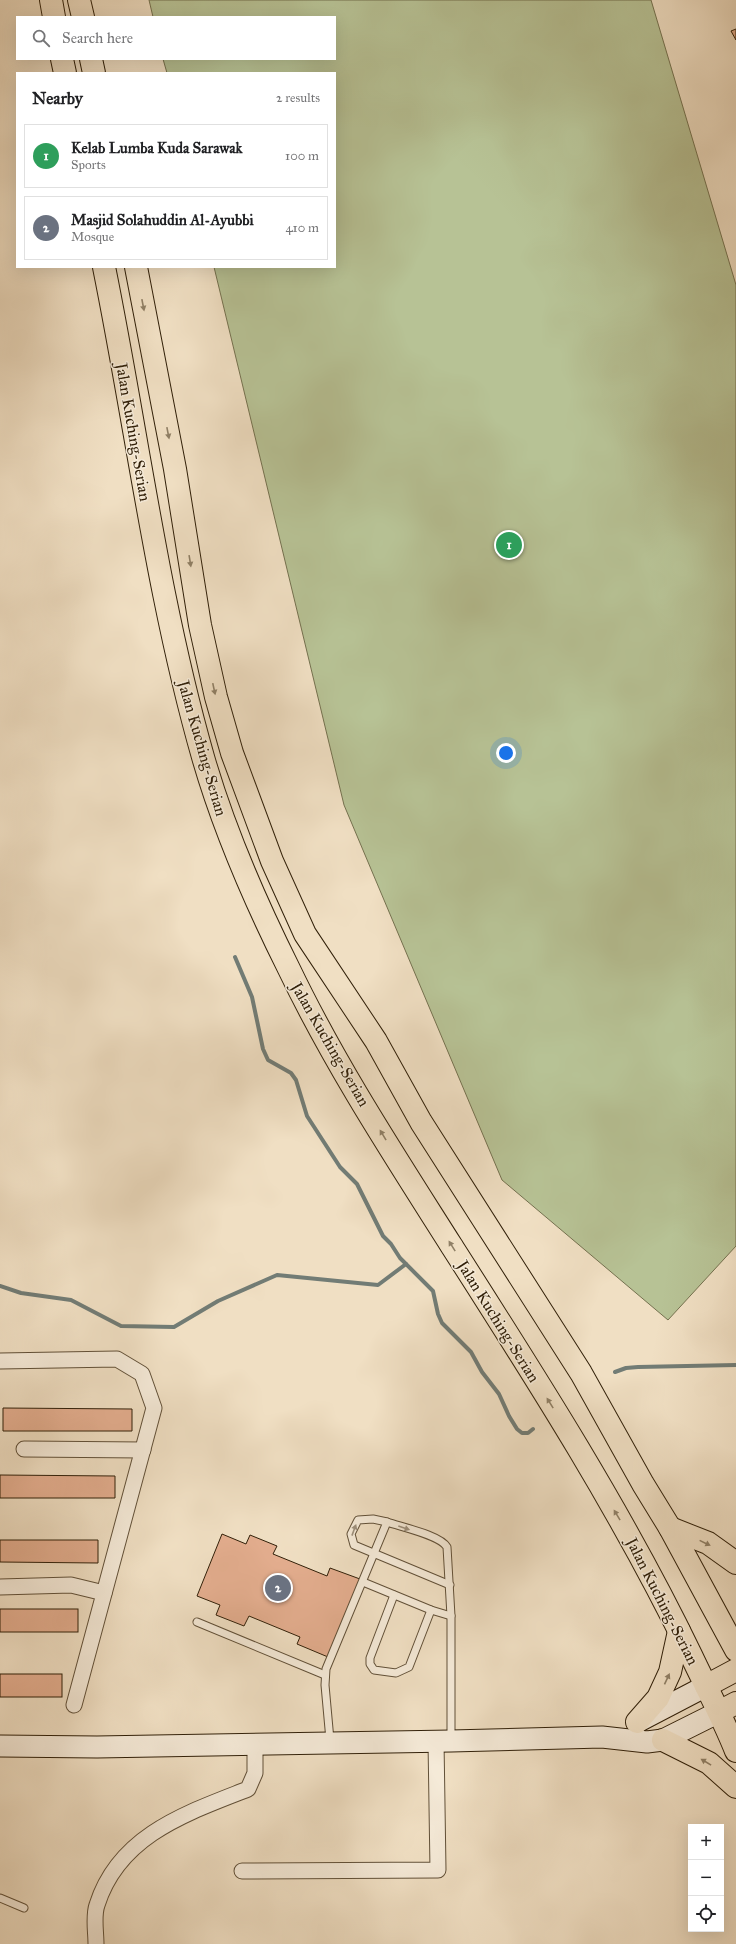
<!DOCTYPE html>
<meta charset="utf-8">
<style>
:root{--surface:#fff;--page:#f2f2f2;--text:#202124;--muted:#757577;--line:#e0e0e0;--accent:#0f766e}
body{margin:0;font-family:"IM FELL Great Primer",serif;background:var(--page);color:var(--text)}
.controls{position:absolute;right:12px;bottom:12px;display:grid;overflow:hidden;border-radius:0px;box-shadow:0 4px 16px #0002}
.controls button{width:36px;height:36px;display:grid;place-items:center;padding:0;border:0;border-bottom:1px solid var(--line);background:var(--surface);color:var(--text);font:20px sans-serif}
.you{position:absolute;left:506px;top:753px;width:14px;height:14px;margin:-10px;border:3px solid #fff;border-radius:50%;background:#1a73e8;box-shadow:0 0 0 6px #1a73e833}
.badge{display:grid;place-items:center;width:26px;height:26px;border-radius:50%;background:var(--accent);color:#fff;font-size:13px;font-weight:700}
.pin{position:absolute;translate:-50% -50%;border:2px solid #fff;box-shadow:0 1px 4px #0006}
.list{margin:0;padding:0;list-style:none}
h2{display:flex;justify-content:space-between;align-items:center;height:52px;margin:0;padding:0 16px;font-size:17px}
h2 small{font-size:13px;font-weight:400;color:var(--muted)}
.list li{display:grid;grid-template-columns:26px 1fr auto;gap:12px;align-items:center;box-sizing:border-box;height:64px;margin:0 8px 8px;padding:0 8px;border:1px solid var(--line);border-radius:0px}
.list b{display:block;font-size:15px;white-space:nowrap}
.list p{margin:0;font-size:13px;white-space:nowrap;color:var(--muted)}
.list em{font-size:13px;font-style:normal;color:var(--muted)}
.icon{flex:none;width:22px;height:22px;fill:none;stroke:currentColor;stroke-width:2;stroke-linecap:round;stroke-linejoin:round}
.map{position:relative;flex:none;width:736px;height:1944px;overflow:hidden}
.search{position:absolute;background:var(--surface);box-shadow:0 4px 16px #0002;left:16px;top:16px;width:320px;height:44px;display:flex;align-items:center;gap:10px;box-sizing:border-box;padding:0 14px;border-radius:0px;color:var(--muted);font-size:15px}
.panel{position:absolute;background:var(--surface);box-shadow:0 4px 16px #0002;left:16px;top:72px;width:320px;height:196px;border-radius:0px}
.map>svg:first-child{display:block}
.green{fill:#b7c295;stroke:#74714f}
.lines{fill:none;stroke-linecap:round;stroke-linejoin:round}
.stream{stroke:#727c75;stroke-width:4}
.building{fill:#e3ad8e;stroke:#312009}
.lane-casing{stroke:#615038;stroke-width:9}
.street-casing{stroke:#615038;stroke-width:17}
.secondary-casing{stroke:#312009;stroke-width:23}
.highway-casing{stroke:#312009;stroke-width:24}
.lane{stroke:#f5ead8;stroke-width:7}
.street{stroke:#f5ead8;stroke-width:15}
.secondary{stroke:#f5ead8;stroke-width:21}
.highway{stroke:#f0dfc3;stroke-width:22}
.oneway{fill:#908066}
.oneway2{fill:#9d8f7b}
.labels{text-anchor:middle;stroke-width:3;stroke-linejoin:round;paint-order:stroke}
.street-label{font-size:16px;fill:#312009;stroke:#f5ead8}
</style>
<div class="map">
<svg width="736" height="1944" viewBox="0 0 736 1944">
<rect width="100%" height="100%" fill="#f0dfc3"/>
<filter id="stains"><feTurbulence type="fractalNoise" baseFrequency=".005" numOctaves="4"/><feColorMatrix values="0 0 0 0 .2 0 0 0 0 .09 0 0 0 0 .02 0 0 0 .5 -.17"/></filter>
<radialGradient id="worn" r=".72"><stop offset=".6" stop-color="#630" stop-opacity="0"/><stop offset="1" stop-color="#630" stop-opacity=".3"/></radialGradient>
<polygon class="green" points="149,0 651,0 736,285 736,1246 668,1320 502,1180 344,805 214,267 335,267 335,73 167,73 163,59 335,59 335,17 153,17"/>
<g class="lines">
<g class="stream">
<polyline points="235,957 252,997 263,1049 268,1060 291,1073 296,1080 307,1116 340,1167 357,1184 383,1236 391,1244 400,1258 433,1291 438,1314 442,1323 471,1352 482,1372 499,1394 509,1416 517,1429 522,1433 528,1433 533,1429"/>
<polyline points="0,1286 21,1293 71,1300 121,1326 174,1327 218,1301 277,1275 378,1285 406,1264"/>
<polyline points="615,1372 626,1368 638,1367 736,1365"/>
</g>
</g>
<g class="building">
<polygon points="736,29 736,40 731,31"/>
<polygon points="3,1408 132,1409 132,1431 3,1431"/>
<polygon points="0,1475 115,1476 115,1498 0,1498"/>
<polygon points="222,1534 246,1544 250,1535 277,1546 273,1554 327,1576 330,1568 360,1579 328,1657 297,1644 300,1637 249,1616 244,1626 216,1615 220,1605 197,1596"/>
<polygon points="0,1540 98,1540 98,1563 0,1562"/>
<rect x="0" y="1609" width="78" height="23"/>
<rect x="0" y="1674" width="62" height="23"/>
</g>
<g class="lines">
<defs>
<g id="lane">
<polyline points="387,1522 373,1519 358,1520 351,1534 354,1545 450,1585"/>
<polyline points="363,1582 431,1610 451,1616"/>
<polyline points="394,1595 370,1658 370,1664 374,1670 396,1673 409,1667 431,1610"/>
<polyline points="197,1622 325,1675"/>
<path d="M330,1740l-5,-55 1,-16 61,-147c14,5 53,13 60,25l4,69v123"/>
<polyline points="0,1898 24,1908"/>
</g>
<g id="street">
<polyline points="0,1361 117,1359 142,1374 154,1408 74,1705"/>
<polyline points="24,1449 143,1450"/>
<polyline points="0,1587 71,1585 104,1593"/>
<polyline points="242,1871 438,1870 436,1741"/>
<path d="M96,1944c0,-12 -3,-28 1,-39 22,-70 90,-92 151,-116l7,-16v-29"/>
</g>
<g id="secondary">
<polyline points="639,1721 706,1686"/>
<polyline points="0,1746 97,1747 451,1741 602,1737 647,1742 663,1740 719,1712"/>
</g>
<g id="highway">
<polyline points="51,0 54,17"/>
<polyline points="79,0 83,17"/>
<polyline points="62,59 65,73"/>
<polyline points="91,59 94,73"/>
<path d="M104,267c33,163 53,329 99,490 21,73 52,144 86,212 46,96 105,186 162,276 85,133 171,267 240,410 15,32 32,63 45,96"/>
<polyline points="136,267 175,469 200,625 216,697 232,753 272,861 305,934 376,1041 421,1122 581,1373 643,1484 670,1528 736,1650"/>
<polyline points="670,1528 708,1543 736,1563"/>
<polyline points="706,1686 736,1670"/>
<polyline points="719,1712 736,1703"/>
<polyline points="637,1722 658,1698 670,1672 679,1631"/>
<polyline points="663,1740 709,1763 736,1787"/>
</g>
</defs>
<use href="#lane" class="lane-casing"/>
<use href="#street" class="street-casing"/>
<use href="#secondary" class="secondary-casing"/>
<use href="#highway" class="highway-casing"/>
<use href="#lane" class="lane"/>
<use href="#street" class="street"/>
<use href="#secondary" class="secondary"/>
<use href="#highway" class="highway"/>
</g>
<defs><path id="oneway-solid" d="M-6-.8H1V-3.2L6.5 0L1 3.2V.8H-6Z"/></defs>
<g class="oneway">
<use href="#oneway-solid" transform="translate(143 305) rotate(79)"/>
<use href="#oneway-solid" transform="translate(168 433) rotate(79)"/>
<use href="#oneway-solid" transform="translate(190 561) rotate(81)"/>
<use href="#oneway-solid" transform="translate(214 689) rotate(78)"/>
<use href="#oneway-solid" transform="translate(383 1135) rotate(-121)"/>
<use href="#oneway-solid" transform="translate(452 1246) rotate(-122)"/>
<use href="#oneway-solid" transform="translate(550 1403) rotate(-122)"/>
<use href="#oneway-solid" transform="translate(617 1515) rotate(-121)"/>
<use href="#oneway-solid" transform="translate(705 1543) rotate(26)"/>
<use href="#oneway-solid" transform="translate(667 1679) rotate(-65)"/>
<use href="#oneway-solid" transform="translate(706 1762) rotate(-149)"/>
</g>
<g class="oneway2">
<use href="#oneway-solid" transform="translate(404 1528) rotate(19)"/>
<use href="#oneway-solid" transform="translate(354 1530) rotate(-70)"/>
</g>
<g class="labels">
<g class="street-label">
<text transform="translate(134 432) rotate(80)" y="6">Jalan Kuching-Serian</text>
<text transform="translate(203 748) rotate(74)" y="6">Jalan Kuching-Serian</text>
<text transform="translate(331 1044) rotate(60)" y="6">Jalan Kuching-Serian</text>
<text transform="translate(499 1321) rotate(58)" y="6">Jalan Kuching-Serian</text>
<text transform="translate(663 1601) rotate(63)" y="6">Jalan Kuching-Serian</text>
</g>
</g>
<rect width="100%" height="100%" filter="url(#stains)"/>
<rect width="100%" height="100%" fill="url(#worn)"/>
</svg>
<div class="controls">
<button>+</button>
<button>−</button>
<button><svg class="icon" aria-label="locate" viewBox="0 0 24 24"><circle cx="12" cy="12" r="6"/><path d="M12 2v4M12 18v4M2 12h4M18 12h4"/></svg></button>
</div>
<div class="you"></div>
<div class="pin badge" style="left:509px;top:545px;background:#2e9e5b">1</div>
<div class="pin badge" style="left:278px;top:1588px;background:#6b7280">2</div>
<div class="search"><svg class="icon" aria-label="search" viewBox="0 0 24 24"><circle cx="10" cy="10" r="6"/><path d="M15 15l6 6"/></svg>Search here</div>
<section class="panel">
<h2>Nearby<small>2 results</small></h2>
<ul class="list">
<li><span class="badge" style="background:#2e9e5b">1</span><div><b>Kelab Lumba Kuda Sarawak</b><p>Sports</p></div><em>100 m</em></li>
<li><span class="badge" style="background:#6b7280">2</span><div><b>Masjid Solahuddin Al-Ayubbi</b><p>Mosque</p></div><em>410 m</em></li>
</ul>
</section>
</div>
